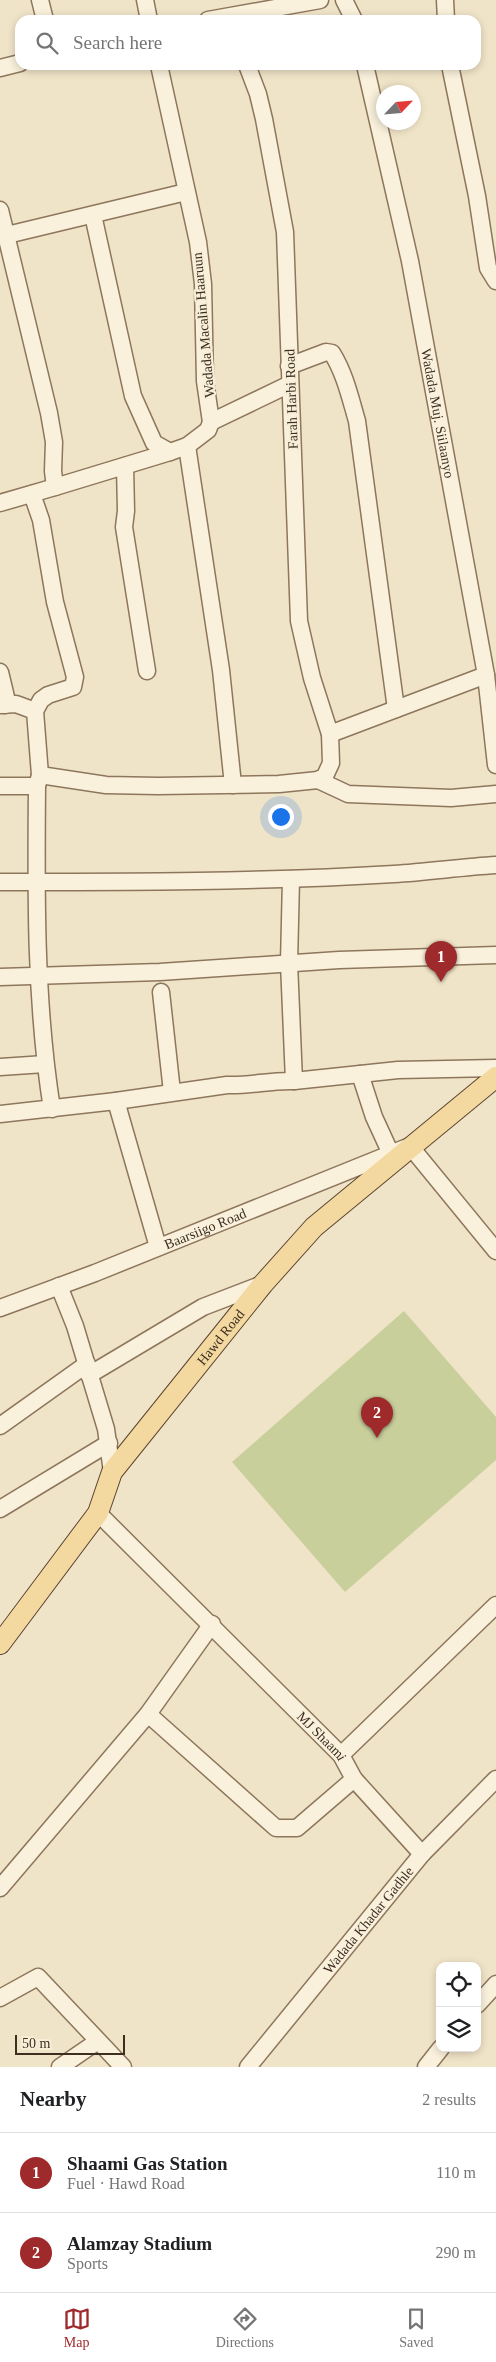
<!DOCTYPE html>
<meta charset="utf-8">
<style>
:root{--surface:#fff;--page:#f6f6f6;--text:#202124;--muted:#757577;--line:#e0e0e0;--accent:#9e2a2b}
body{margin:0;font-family:Georgia,serif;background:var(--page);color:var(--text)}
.controls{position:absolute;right:15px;bottom:15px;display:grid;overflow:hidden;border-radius:10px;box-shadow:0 2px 8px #0003}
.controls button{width:45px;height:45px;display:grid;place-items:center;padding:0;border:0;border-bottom:1px solid var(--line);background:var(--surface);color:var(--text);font:25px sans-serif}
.compass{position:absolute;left:376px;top:85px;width:45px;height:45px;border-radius:50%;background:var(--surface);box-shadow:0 2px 8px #0003;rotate:64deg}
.scale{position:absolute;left:15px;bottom:12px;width:110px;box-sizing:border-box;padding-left:5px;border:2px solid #3d2e20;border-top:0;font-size:14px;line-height:18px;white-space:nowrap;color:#3d2e20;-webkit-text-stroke:4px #f7eed8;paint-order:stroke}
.you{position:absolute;left:280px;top:816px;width:18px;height:18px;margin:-12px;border:4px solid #fff;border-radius:50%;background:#1a73e8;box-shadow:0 0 0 8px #1a73e833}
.badge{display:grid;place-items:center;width:32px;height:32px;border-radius:50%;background:var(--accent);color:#fff;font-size:16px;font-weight:700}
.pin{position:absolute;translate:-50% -41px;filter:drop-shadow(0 1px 2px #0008)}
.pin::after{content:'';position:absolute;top:26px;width:18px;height:15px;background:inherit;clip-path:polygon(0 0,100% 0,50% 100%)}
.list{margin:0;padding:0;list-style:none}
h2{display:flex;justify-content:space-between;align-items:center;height:65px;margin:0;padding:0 20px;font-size:21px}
h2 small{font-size:16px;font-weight:400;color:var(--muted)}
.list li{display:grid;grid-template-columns:32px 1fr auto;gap:15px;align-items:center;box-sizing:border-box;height:80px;padding:0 20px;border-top:1px solid var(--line)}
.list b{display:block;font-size:19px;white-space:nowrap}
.list p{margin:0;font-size:16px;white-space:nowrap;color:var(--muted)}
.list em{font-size:16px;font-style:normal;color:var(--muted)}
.icon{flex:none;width:28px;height:28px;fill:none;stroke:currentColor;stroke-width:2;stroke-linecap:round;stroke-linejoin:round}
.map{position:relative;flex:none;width:496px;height:2067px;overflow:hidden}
.search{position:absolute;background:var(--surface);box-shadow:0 2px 8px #0003;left:15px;right:15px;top:15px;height:55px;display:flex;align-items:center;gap:12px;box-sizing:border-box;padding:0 18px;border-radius:15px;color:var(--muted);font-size:19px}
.sheet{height:225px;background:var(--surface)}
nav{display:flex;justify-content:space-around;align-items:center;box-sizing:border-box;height:70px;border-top:1px solid var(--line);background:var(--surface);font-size:14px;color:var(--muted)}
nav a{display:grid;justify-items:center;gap:2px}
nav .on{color:var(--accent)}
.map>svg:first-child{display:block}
.green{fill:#c9cf9b}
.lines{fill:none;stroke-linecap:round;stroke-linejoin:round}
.minor-casing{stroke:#8d765c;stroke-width:19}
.major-casing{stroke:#5b4430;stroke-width:22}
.minor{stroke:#faf1dc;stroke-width:16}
.major{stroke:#f3d9a0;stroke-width:20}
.labels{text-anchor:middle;stroke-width:4.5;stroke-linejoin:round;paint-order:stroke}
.street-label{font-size:14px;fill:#3d2e20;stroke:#f7eed8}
</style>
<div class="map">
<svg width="496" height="2067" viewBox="0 0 496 2067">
<rect width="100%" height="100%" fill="#f0e4c8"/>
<polygon class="green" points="404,1311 496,1417 496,1460 345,1592 232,1462"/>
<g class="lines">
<defs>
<g id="minor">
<polyline points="40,0 45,20"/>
<polyline points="145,0 149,20"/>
<polyline points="344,0 354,20"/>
<polyline points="445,0 446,20"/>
<polyline points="208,20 320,0"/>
<path id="s1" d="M365,65l45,196 76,414 10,90"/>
<polyline points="450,65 477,196 488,268 496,281"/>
<polyline points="0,68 20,63"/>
<polyline points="0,210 49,413 54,442 53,471 55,487 0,503"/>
<polyline points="93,215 133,396 154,443 170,452 187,446 208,430 211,422 205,381 203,284 198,242 159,65"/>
<polyline points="7,235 186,192"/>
<path d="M289,366l37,-14 6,1c13,21 18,44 25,68l39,288"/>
<polyline points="211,422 290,384"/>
<polyline points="187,446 221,670 233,785"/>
<polyline points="125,466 126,511 124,527 147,671"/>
<polyline points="55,487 170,452"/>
<path d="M32,494l9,26 14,82 20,75 -2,10 -25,8 -7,5 -6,11 5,64 -3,11c-1,108 -2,216 15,323"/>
<polyline points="0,672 6,697 5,705"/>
<polyline points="0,705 16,704 35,711"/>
<polyline points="330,734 486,675"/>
<polyline points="40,775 106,785 158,786 279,784 318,780 325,776 331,763 330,734 312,678 299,621 285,232 264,119 258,94 247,65"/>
<polyline points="318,780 348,794 451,798 496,794"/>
<polyline points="0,786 37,786"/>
<polyline points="291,879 289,963 294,1081"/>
<path d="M0,882c131,0 263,0 394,-8 34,-2 68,-7 102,-9"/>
<polyline points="0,977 160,972 339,960 496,955"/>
<polyline points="161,992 172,1092"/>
<polyline points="0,1067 45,1064"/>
<polyline points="360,1074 374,1117 391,1154"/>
<polyline points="116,1101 158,1247"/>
<path d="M0,1114l116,-13 111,-16c23,1 44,-5 67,-4l104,-11 98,-2"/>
<polyline points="59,1286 75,1326 106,1429 112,1472"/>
<path id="s2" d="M0,1308l95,-35 315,-127 86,105"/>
<polyline points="89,1375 203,1307 263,1284"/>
<polyline points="0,1426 87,1364"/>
<polyline points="0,1509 109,1443"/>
<path id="s3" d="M98,1513l243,242 13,24 68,75"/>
<polyline points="148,1714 276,1828 297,1828 354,1779"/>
<polyline points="341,1755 496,1605"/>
<polyline points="0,1888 148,1714 212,1624"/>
<polyline points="0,1998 38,1977 123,2067"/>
<polyline points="477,2005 496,1984"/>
<polyline points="60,2067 98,2041"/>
<path id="s4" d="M248,2067l174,-213 74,-75"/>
<polyline points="426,2067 441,2048"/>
</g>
<g id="major">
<path id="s5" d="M0,1644l98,-131 14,-41 151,-188 51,-57 182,-150"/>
</g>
</defs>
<use href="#minor" class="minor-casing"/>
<use href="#major" class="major-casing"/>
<use href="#minor" class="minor"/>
<use href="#major" class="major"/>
</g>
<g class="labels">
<g class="street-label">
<text transform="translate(203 325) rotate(-95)" y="5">Wadada Macalin Haaruun</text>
<text transform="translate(291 399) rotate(-92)" y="5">Farah Harbi Road</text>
<text dy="5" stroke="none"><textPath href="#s1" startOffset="356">Wadada Muj. Siilaanyo</textPath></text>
<text dy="5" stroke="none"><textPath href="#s2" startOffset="220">Baarsiigo Road</textPath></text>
<text dy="5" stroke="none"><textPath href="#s5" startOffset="380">Hawd Road</textPath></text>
<text dy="5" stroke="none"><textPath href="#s3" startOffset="316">MJ Shaami</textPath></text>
<text dy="5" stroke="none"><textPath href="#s4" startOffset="190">Wadada Khadar Gadhle</textPath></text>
</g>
</g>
</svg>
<div class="controls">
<button><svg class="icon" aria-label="locate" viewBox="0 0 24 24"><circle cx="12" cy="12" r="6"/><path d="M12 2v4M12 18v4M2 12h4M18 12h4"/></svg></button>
<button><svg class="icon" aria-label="layers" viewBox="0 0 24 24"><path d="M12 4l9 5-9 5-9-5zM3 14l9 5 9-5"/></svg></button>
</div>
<svg class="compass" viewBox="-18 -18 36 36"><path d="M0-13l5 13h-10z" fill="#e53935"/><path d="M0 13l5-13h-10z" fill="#757577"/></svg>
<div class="scale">50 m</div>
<div class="you"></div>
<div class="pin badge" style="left:441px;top:982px">1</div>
<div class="pin badge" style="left:377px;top:1438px">2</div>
<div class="search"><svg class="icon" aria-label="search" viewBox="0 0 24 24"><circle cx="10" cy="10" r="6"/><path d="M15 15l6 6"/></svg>Search here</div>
</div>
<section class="sheet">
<h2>Nearby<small>2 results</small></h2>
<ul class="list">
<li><span class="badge">1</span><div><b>Shaami Gas Station</b><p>Fuel · Hawd Road</p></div><em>110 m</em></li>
<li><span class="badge">2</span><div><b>Alamzay Stadium</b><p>Sports</p></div><em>290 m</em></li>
</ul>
</section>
<nav>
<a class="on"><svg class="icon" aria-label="map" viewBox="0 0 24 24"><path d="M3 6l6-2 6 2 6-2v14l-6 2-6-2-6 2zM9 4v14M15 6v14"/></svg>Map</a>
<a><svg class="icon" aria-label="directions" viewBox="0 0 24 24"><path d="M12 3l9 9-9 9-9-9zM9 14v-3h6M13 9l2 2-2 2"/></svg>Directions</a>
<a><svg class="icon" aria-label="saved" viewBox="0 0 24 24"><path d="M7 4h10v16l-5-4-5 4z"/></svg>Saved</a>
</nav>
